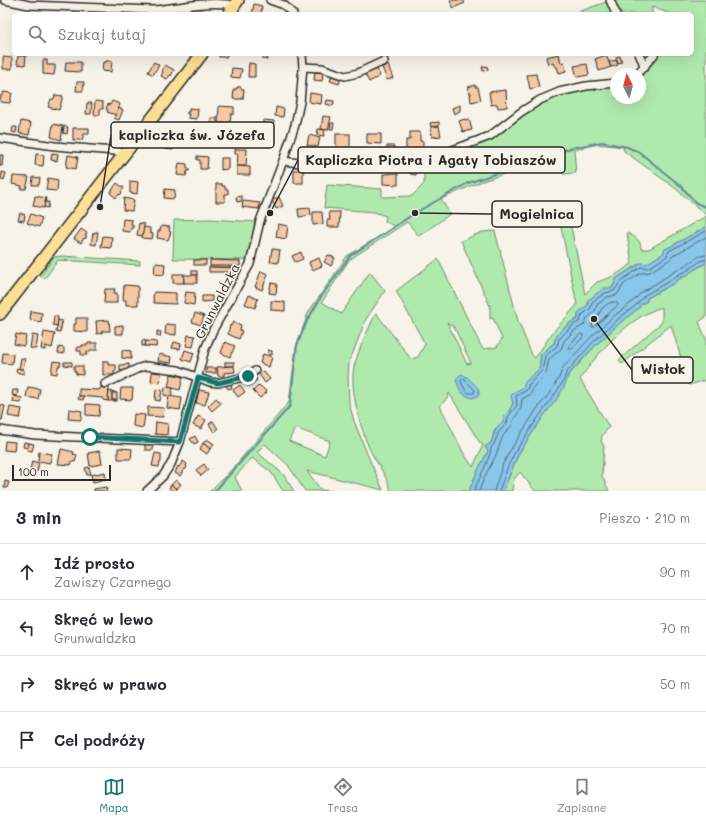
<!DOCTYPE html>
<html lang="pl">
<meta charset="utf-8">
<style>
:root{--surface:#fff;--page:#f7f7f7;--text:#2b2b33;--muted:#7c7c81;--line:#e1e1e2;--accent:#0f766e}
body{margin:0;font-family:Mali,sans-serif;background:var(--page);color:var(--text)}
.compass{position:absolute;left:610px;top:68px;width:36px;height:36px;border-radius:50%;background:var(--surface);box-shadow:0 4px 16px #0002;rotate:354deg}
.scale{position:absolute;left:12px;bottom:10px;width:99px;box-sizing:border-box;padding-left:4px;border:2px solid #2b2b2b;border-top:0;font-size:11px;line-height:14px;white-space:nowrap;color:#2b2b2b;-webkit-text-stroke:3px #f7f3e8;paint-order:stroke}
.stop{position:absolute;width:12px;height:12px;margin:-9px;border:3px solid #0f766e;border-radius:50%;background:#fff}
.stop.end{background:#0f766e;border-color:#fff;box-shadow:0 1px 4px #0008}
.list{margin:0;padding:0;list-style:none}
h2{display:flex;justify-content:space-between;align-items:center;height:52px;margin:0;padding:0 16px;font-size:17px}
h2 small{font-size:13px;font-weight:400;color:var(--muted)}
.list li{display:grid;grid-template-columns:26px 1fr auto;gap:12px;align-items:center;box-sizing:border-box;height:56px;padding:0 16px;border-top:1px solid var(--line)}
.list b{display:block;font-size:15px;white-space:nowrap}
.list p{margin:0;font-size:13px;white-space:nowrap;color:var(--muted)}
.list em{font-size:13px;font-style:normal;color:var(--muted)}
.icon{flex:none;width:22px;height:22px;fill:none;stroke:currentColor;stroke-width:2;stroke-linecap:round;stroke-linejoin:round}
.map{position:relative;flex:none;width:706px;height:491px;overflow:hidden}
.search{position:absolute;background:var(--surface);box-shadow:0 4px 16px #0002;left:12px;right:12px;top:12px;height:44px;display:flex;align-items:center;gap:10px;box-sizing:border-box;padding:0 14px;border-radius:6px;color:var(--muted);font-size:15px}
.sheet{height:276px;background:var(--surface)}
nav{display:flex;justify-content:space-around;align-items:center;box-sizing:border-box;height:56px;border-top:1px solid var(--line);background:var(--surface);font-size:11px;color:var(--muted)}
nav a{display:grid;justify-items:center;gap:2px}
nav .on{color:var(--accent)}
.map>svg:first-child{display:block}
.green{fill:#b0e9ad;stroke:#6e8a6c;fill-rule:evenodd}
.water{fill:#89c6e9;stroke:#63889d}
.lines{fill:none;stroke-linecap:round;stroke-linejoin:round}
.shore{stroke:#516977;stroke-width:1}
.stream{stroke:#63889d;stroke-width:2}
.building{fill:#f5c8a4;stroke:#2b2b2b}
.minor-casing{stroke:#2b2b2b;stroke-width:10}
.trunk-casing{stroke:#2b2b2b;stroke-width:14}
.minor{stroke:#f7f3e8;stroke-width:7}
.trunk{stroke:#fbdf96;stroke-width:11}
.route{stroke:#0f766e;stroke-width:5}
.labels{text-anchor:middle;stroke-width:3;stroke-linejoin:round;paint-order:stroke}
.street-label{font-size:13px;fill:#2b2b2b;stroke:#f7f3e8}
.leader{fill:none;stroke:#2b2b2b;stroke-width:1.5}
.callout-dot{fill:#2b2b2b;stroke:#f7f3e8;stroke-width:1.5}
.callout{fill:#f7f3e8;stroke:#2b2b2b;stroke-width:1.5}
.callout-label{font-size:14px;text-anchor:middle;font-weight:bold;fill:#2b2b2b}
</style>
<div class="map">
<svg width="706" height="491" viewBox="0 0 706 491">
<rect width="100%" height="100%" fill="#f7f3e8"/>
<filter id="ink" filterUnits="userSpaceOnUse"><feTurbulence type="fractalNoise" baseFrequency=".025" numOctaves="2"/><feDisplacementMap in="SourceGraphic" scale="8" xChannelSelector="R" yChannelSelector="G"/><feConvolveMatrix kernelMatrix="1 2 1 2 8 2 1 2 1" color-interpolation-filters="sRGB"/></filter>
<g filter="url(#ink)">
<g class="green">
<path d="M612,0h94v215l-31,-27 -51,-37 -1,-4 -25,-3 -24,6 2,23 -13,1 -4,-19 -79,27 -39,17 9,15 -31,22 -12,-14 -58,38 -27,42 19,12 29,-42 15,19 -19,28 -17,44 -1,13 1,27 5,18 14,35 15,34 -76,-19 14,19 12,1h-28l-17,-26 -23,-21 -8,8 26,22 11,17h-11l-12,-19 -19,-14 -17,19 7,14h-32l23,-23 56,-66 7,-55 12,-34 39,-57 48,-29 -10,-6 1,-5 -12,-4 -50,-4 3,-23 55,4v8l30,-1 12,-12v-20c23,-8 47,-15 69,-27 7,-4 15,-10 22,-15 5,-4 8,-9 14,-13 26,-16 57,-20 87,-24v13h24v-24l19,-20h33v-40h-21l-19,-7v7h-33zM295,428l35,13 -5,15 -36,-15z"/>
<polygon points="606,2 612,14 573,14"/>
<path d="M706,216v11l-42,23v3l-18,11 -6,-1 -23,15 -5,10 -8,1 -17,12 1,4 -10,8v5c-9,5 -22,14 -24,25l-13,11 -2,15 -15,14 1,4 -12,6c1,10 -1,16 -9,23v4l-9,9 -4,14 -6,4 3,4 -11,21 -8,19h-78c-4,-15 -14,-27 -21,-41 -9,-20 -21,-62 -16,-83 5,-19 14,-37 22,-54l35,46 7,-2 7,-13 -29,-53 42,-32 43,87 2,3 14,-2 5,-8 -9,-21 -3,1v-13l-29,-65 21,-9 13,-1 23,90 14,34 3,3 18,-26 24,-27 -17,-83h10l15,72 12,-12 17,-6 18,-12 -5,-31c8,4 14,6 14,16h8zM447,322l7,5 17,36 -4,1zM449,393l31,50 3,2 -10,22 -9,-13 -24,-48 8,-9z"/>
<polygon points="210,219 257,222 247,260 173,259 174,220"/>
<polygon points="62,256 140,261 140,265 58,260 46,277 43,278 40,276 54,257"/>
<path d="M706,263v54l-7,5 7,17v41l-17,5 -18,-60 -49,39 -3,-4 43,-38v-15c-33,10 -63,44 -82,72l29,48 -7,9 -1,5 3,5 -2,30 7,15h-74l-15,-19 -6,7 -2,12h-9l16,-38 26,-39 12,-15 10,-18 1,-5 29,-32 23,-21 20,-16 -1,-2 8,-4v-3c8,-3 35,-22 40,-22l5,-5z"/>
</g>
<g class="water">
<path d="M706,227v36l-14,8 -5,5h-4l-10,8 -26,14v3l-7,4v2l-20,16 -23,21 -29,31 -1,6 -10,18 -12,15 -26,39 -16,38h-34l8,-19 11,-21 -3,-4 6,-4 5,-14 8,-9v-4l5,-5 4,-8 -2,-7 2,-3 11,-6v-4l15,-14 2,-15 13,-11c2,-11 14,-19 24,-24v-6l10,-8 -1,-4 17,-13h8l5,-10 24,-15 5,1 18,-11v-3z"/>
<path d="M461,374c8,3 12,9 18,15v6l-6,3c-11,-2 -14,-8 -17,-19z"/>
</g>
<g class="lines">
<g class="shore">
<polygon points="616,302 618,304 617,306 594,327 592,327 593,321 599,314 602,308 609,303"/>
<polygon points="581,334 583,335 583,337 572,349 569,349 570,344"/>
<polygon points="464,379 475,390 474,393 468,393 463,386 461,381"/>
<path d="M474,491c3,-8 18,-37 17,-43l3,-4 5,-12 8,-9 1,-6 9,-12 -1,-9 11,-6 2,-6 13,-13 3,-15 12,-10 2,-7 13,-13 8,-5 2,-6 9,-7 1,-6 13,-9 9,-2 7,-10 20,-14 7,1 18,-11 3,-6 37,-20"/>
<polyline points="479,491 485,476 496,455 503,436 512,425 514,419 521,408 522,399 531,394 534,386 546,374 549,359 561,349 564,341 575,330 584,325 587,318 595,311 597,305 607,297 617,295 624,284 641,273 650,272 669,260 674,255 706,237"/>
<polyline points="494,491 503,464 511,449 537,409 549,394 559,378 562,369 590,338 614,316 631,303 642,292 700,256 706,255"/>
<polyline points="499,491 508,466 515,452 542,412 553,397 564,380 566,373 594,341 617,320 635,306 645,295 671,280 681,273 685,272 702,260 706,260"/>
</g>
<g class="stream">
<polyline points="0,2 1,2"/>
<polyline points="215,491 290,406 297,345 307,321 321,297 350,256 415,213 468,183 571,148 602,142 627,147 639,152 681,186 696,203 706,207"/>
</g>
</g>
<g class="building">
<polygon points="450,0 463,0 465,3 453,8"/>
<polygon points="254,4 262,6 261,14 252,14"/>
<polygon points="195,5 202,9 199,14 190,14"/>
<polygon points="122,12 133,13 133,14 122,14"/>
<polygon points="219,54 228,54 226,57 219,57"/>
<polygon points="263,54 268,54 267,60 263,59"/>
<polygon points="559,54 561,63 564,62 566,71 559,73 557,67 555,67 553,63 548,64 546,57"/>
<polygon points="606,55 611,67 599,71 595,59"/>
<polygon points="18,56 26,56 25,65 17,64"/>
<polygon points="620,56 622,62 618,63 616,57"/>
<polygon points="3,57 12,58 12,69 3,69"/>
<polygon points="43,60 47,60 47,65 55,65 55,69 54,75 43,74"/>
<polygon points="616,60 618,65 611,67 609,62"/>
<polygon points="106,61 112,61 111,72 102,71 103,62 105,63"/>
<polygon points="66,62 81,62 81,72 65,71"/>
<polygon points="154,62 159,65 153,75 148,72"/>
<polygon points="249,63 255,64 255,77 248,77"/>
<polygon points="587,64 589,75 577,77 574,66"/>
<polygon points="165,65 174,70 171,76 170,75 167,79 161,76 163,72 162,71"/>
<polygon points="388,65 393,78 387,80 382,67"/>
<polygon points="487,66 488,70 483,71 482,67"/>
<polygon points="232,68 242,69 240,78 231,77"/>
<polygon points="377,69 380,76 369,82 365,74"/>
<polygon points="315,72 323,73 322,81 314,80"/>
<polygon points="536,74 539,87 530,89 527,75"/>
<polygon points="332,75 341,78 339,84 330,81"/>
<polygon points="77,82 84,82 83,91 76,91"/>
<polygon points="475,85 475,87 478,87 481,100 471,102 470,95 471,95 471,93 469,93 468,87"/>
<polygon points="237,87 241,87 241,89 244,89 243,99 233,99 234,89 237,89"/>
<polygon points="506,90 507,107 498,108 497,104 491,105 489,92"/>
<polygon points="3,92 12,93 10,103 0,102 1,95 3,95"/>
<polygon points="310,93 322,95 321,104 309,102"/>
<polygon points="55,95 63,96 59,110 48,107 51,99 54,99"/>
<polygon points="327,100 334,101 333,106 326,104"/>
<polygon points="95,101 103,102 103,109 100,109 100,115 94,115"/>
<polygon points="112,101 120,104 116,115 107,112 108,110 106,109 108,104 110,105"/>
<polygon points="87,103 92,103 91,114 86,114"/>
<polygon points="460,105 460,111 454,114 452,108"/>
<polygon points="219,106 234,107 234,114 231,114 230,123 218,123"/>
<polygon points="276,107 284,109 283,117 275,116"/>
<polygon points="119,108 123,110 119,120 114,118"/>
<polygon points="189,108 198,109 197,119 188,118 189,114 187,114 187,112 189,112"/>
<polygon points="323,116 331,117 328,130 321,129"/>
<rect x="211" y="118" width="6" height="9"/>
<polygon points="465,119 465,120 469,119 472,130 463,132 459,121"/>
<polygon points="263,120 274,121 273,128 263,127"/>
<polygon points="21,121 31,123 29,135 19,133"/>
<polygon points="439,122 439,126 431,127 430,123"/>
<polygon points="331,123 334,123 333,129 330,129"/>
<polygon points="53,124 63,126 61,140 51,137"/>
<polygon points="64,126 68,127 67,134 63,133"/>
<polygon points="439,126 441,136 432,137 431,127"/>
<polygon points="13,127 17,127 16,133 12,132"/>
<polygon points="73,128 89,128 89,134 84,134 82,140 73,140"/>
<polygon points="318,129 325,130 324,136 317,135"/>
<polygon points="263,132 272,132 272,135 274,135 273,144 261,144 261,139 263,139"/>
<polygon points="410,132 420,132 420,141 423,141 423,151 410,150 410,152 406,152 406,140 410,140"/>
<rect x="336" y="134" width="14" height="14"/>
<polygon points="367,134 381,134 381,144 367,143"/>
<polygon points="309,135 320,138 318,147 307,145"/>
<polygon points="165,139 175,140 173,150 164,149"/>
<polygon points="387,146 394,146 394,154 387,153"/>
<polygon points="235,149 247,149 246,166 237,166 238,154 235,154"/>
<polygon points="52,153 58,154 57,161 51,160"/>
<polygon points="36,154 44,155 43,166 35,165"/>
<polygon points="0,155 3,155 2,166 0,166"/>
<polygon points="68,155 78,157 76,169 66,167"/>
<polygon points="197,156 208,157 207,169 200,169 200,160 197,160"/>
<polygon points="221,158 228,158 228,169 221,170"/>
<polygon points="179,163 187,164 187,168 189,168 189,171 187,171 186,176 177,175"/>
<polygon points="237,166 250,167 250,175 237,175"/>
<polygon points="411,169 417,170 416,175 410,174"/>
<rect x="294" y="170" width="9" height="13"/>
<polygon points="2,172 6,173 4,180 1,179"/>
<polygon points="398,173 398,185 383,184 383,174"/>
<polygon points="13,176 29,177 26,189 21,189 22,186 12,184"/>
<polygon points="33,177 40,178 39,185 32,185"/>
<polygon points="48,178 58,180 57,191 46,190"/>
<polygon points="130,181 138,182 137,194 130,193"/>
<polygon points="117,183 124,188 121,192 122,193 120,195 119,194 116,198 110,193"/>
<polygon points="216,184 222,184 222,186 225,186 225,189 228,189 228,194 225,194 225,202 216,202"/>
<polygon points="165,189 175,190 174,199 164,198"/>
<polygon points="35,196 46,198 44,208 33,206"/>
<polygon points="242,196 242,201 237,202 236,197"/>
<polygon points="279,197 283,206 276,209 272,200"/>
<polygon points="124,198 134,200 132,211 123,210"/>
<polygon points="243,201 260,203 259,209 242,207"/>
<polygon points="45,202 49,202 48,208 44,207"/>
<polygon points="310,208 311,215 299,217 298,209"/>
<polygon points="313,212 322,212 323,224 313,225"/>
<polygon points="329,212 340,212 339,227 327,227 327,220 330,220"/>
<polygon points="20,213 25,215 24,221 18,220"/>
<polygon points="31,214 42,218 39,227 27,223"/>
<polygon points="123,219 132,220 131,224 133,225 133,228 131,228 130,232 122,231"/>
<polygon points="139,223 144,224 143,236 137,235"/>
<polygon points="278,224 288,226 286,239 276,237"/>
<polygon points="161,226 170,227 169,231 171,232 168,240 157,238 158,231 160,231"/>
<polygon points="144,227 150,228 150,233 153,234 152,239 142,238"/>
<polygon points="81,229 87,233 85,236 87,237 85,239 84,238 81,243 74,239"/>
<polygon points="95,232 98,232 96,245 91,244 93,233 95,233"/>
<polygon points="103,236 112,237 111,248 101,247"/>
<polygon points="272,249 280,250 278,263 270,262"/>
<polygon points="301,252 303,259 295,262 292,256"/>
<polygon points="328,255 335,258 331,266 324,262"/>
<polygon points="319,258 322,266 312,270 309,262"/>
<rect x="194" y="260" width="12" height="5"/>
<polygon points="210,260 240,261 240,266 210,266"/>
<polygon points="155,263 165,264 164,275 154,274"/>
<polygon points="209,267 238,268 238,272 209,272"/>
<rect x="192" y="271" width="5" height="4"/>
<polygon points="261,271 268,274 262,290 255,287"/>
<rect x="173" y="274" width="11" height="9"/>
<rect x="184" y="275" width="13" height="8"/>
<polygon points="271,283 277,284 276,294 269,293"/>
<polygon points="124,285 138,286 138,305 126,305 126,300 123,300"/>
<polygon points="105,289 115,289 114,293 117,293 117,303 104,303"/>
<polygon points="154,292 176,293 176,304 154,303 153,297"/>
<polygon points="186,292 195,293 194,305 184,303"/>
<polygon points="249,295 258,299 255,308 245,304"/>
<polygon points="202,296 212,296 212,301 202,302"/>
<polygon points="271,301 285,302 285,311 271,310"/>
<polygon points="31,311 42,313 41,322 30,320"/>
<polygon points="195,313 204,316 201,325 192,322"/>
<polygon points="54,316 58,317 57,326 53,325"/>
<polygon points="76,318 87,318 87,332 74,331 74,324 76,324"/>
<polygon points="58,320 62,321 61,328 57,327"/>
<polygon points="109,320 110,331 102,331 102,333 97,334 96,321"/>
<polygon points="233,322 241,325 240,330 242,331 239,339 228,334 230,325 231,326"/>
<polygon points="166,324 176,325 176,335 165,334"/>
<polygon points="123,325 123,334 115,334 115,326"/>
<polygon points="57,327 61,328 60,333 56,332"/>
<polygon points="157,331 161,332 160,337 157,336"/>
<polygon points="44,332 55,334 52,348 45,346 45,350 41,349"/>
<polygon points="16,334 26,336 24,346 14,344"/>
<polygon points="32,335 38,336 36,349 30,348"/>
<polygon points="188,335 195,336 193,347 186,346"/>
<polygon points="142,340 146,341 145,346 142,346"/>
<polygon points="146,341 157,342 156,347 145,346"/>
<polygon points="174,342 181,344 180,349 172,348"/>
<polygon points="225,342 235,346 230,357 221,353"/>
<polygon points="88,343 97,343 97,350 90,350 90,352 87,352 87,355 81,355 81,351 77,351 77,347 82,347 82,345 88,345"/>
<polygon points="59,347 64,348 64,354 58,353"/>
<polygon points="122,350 131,351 131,359 122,358"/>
<polygon points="185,350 194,353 191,362 182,359"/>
<polygon points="268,350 272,351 272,355 268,354"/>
<polygon points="3,353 13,354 12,364 2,363"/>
<polygon points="159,354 172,357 171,363 158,361"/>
<polygon points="263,354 272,357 269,367 260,363"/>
<polygon points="21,358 25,359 23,369 19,369"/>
<polygon points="53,361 61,362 60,366 58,366 57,374 51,373"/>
<polygon points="103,361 108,361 108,365 116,365 116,371 114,371 114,375 103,375"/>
<polygon points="64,362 72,362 72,366 64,365"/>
<rect x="225" y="362" width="9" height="4"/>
<polygon points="129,364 129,370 120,371 120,365"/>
<polygon points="74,366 83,366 83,375 76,374 76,372 74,371"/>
<polygon points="234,366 235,372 224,373 224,376 218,376 217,367"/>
<polygon points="17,368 24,370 24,374 16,372"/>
<rect x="206" y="368" width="10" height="5"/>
<polygon points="263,371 270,379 265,383 259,374"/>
<polygon points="152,372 161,373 160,383 151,382"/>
<polygon points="171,374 183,377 180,390 168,387"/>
<polygon points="253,375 257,380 249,386 245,381"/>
<polygon points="231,384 232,388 228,389 226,386"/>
<polygon points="240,385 245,392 238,397 233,390"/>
<polygon points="259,385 267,392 260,398 253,391"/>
<polygon points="28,387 40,389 38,399 26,397"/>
<polygon points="101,387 109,387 108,401 103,400 103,398 79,396 79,389 99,390"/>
<polygon points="165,387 173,388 171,397 164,395"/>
<polygon points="121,388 133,388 132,400 120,399"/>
<polygon points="156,389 162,390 160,401 155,400"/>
<polygon points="13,390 18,390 17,396 12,395"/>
<polygon points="199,390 209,392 205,405 196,403"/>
<polygon points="109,391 115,392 115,393 112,393 112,400 117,400 117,401 108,401"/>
<rect x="112" y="393" width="5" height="7"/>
<polygon points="14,396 22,398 21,403 13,402"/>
<polygon points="79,396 84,396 83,400 78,399"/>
<polygon points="169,396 182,398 180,410 167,408"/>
<polygon points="216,398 221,403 212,411 208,406"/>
<polygon points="86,404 100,405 99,416 86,415"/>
<polygon points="0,405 5,406 2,420 0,420"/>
<polygon points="10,407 22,409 20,418 8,416"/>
<polygon points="148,407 164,408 163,417 147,416"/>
<polygon points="69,409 82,411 81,420 68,419"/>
<polygon points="134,414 145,415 143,428 133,426"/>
<polygon points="198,416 206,420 201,429 193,425"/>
<polygon points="213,421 218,429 214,432 209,424"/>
<polygon points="156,422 168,424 167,435 155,434"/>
<polygon points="195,436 198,442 194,444 190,439"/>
<polygon points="207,439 214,444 210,449 203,443"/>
<polygon points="5,441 15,442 14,451 4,450"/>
<polygon points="24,442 29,443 28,448 23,447"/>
<polygon points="29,443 34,444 32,451 27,450"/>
<rect x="145" y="443" width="8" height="7"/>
<polygon points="203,443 210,449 207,454 200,449"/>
<polygon points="118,448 132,449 131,459 118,459"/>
<polygon points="61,449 74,452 73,454 77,455 75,462 72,461 71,465 58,464"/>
<polygon points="100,451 102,464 90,466 88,453"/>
<polygon points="39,452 52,454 50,463 38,461"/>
<polygon points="155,453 161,454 161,462 160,462 159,467 152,466"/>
<polygon points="32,461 39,463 37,472 30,470"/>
<polygon points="183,461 187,464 186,466 187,467 185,470 184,469 180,476 175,473 178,466 179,467"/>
<polygon points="204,464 208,470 201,476 196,470"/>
<polygon points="89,467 91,474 87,475 85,468"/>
<polygon points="105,472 106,479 93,482 91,475"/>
<polygon points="176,480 181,484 177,489 171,485"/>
<polygon points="5,481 9,482 7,488 4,488"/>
<polygon points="171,485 177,489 175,491 172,491 169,488"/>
<polygon points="106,487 107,491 94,491 94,489"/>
</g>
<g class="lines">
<defs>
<g id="minor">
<path d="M5,0l24,5 123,5c28,-2 55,-10 83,-5"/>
<polyline points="270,0 284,5 293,14"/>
<polyline points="610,0 616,14"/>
<polyline points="639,54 645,67"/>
<polyline points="303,67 322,68 345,76 358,73 384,61"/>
<polyline points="637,74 654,55"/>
<polyline points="0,138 55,146 126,152"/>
<polyline points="283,161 333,167 418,163 490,136 521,112 540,100 559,92 586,86 616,83"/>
<polyline points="105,384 139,368 146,366 178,370 210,382 218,383 248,376 255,371"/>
<polyline points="0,430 35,435 180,442"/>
<polyline points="147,491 163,476 171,464 180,442 205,349 213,330 250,264 260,221 283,161 295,125 300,102 303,67 302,54"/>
</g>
<g id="trunk">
<polyline points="229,14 238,0"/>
<polyline points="0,314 202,54"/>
</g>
</defs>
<use href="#minor" class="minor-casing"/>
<use href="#trunk" class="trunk-casing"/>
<use href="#minor" class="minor"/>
<use href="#trunk" class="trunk"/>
</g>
</g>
<g class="lines" filter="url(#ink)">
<polyline class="route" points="90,437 180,442 198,378 218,383 248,376"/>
</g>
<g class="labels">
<g class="street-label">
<text transform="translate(217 301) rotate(-63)" y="5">Grunwaldzka</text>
</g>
</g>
<path class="leader" d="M100 207L111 135M270 213L298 160M415 213L492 214M594 319L632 370"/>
<g class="callout-dot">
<circle cx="100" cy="207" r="4"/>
<circle cx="270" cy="213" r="4"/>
<circle cx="415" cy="213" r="4"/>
<circle cx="594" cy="319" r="4"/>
</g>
<g class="callout">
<rect x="111" y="122" width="163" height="26" rx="4"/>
<rect x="298" y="147" width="267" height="26" rx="4"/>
<rect x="492" y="201" width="90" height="26" rx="4"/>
<rect x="632" y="357" width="61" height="26" rx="4"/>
</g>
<g class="callout-label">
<text x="192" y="140">kapliczka św. Józefa</text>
<text x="431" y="165">Kapliczka Piotra i Agaty Tobiaszów</text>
<text x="537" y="219">Mogielnica</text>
<text x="663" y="374">Wisłok</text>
</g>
</svg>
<svg class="compass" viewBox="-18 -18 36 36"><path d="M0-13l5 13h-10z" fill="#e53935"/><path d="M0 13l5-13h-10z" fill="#7c7c81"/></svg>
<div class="scale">100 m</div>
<div class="stop" style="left:90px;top:437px"></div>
<div class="stop end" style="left:248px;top:376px"></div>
<div class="search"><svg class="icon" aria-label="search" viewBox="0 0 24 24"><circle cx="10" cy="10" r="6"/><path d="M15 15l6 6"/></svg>Szukaj tutaj</div>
</div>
<section class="sheet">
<h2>3 min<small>Pieszo · 210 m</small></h2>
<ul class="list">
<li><svg class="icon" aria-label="ahead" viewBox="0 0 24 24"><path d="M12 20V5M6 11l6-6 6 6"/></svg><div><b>Idź prosto</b><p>Zawiszy Czarnego</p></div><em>90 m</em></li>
<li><svg class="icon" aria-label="left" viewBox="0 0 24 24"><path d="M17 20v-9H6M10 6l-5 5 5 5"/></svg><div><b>Skręć w lewo</b><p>Grunwaldzka</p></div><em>70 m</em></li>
<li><svg class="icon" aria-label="right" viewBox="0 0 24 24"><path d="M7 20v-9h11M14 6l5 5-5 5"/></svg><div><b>Skręć w prawo</b></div><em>50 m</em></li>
<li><svg class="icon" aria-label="arrive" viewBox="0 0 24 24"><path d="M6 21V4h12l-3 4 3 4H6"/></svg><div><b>Cel podróży</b></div></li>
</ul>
</section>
<nav>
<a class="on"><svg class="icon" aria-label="map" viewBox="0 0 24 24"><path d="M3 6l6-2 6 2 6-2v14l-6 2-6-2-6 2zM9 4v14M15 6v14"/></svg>Mapa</a>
<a><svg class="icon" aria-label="directions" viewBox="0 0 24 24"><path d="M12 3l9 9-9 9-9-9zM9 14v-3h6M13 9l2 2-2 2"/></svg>Trasa</a>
<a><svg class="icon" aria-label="saved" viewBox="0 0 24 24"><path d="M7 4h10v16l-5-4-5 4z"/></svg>Zapisane</a>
</nav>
